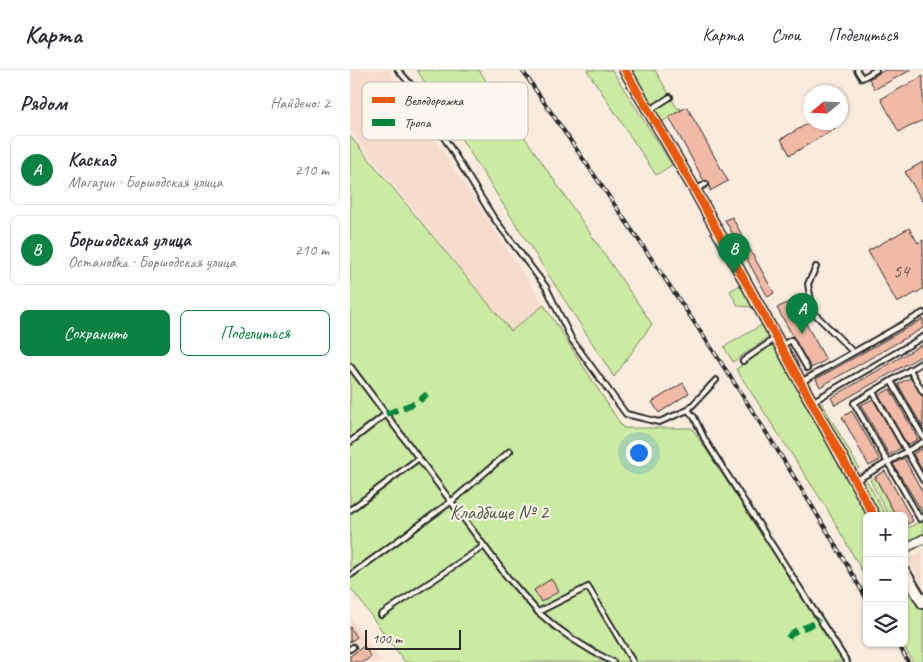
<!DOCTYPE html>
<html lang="ru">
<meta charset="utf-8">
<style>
:root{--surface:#fff;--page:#f2f2f3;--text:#2b2b33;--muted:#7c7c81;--line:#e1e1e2;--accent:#0b8043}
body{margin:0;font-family:Caveat,sans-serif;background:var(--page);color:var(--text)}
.controls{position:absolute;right:15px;bottom:15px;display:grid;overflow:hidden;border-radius:8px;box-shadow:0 1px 4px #0004}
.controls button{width:45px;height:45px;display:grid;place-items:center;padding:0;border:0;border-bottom:1px solid var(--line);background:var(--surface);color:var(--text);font:25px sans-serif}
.compass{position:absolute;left:453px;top:15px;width:45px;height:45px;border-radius:50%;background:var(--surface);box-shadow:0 1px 4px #0004;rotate:251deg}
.scale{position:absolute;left:15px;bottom:12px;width:96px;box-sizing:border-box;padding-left:5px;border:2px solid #2b2b2b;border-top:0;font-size:14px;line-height:18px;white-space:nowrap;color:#2b2b2b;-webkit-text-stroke:4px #fbf7ec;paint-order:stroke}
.you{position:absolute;left:288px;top:382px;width:18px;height:18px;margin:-12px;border:4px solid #fff;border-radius:50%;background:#1a73e8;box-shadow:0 0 0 8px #1a73e833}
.badge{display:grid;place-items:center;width:32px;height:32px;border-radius:50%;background:var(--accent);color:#fff;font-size:16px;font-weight:700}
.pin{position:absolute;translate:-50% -41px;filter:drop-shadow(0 1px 2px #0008)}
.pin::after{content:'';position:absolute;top:26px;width:18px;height:15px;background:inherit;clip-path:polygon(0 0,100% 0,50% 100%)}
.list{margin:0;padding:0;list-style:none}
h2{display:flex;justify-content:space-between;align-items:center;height:65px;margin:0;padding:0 20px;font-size:21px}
h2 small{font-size:16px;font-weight:400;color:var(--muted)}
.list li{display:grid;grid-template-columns:32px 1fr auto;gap:15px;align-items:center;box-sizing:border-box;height:70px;margin:0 10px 10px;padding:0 10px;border:1px solid var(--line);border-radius:8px}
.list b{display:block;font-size:19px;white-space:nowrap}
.list p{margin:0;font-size:16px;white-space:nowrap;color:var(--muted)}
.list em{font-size:16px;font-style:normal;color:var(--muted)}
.actions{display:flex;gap:10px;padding:15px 20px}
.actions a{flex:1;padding:11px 0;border:1px solid var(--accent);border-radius:8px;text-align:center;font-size:18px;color:var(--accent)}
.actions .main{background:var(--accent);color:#fff}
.icon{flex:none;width:28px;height:28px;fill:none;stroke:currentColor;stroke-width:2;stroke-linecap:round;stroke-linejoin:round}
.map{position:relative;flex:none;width:573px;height:592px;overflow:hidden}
header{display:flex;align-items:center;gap:30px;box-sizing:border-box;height:70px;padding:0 25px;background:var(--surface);border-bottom:1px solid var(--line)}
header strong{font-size:24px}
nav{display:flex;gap:28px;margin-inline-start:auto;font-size:18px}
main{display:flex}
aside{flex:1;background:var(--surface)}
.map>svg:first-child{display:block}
.built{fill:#f7dcce}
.green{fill:#cbeaa2;stroke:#7b8a66}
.building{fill:#f1baa7;stroke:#2b2b2b}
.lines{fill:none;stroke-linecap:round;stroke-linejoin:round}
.lane-casing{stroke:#2b2b2b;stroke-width:8}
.street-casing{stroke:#2b2b2b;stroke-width:11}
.secondary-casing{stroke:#2b2b2b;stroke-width:14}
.lane{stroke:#fbf7ec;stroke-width:4}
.street{stroke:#fbf7ec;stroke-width:8}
.secondary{stroke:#fbf7ec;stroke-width:10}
.rail-casing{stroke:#2b2b2b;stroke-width:4}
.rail{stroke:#fbf7ec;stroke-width:2;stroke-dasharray:5.5;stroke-linecap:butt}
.quiet{stroke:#00873e;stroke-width:6;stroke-dasharray:12 6;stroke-linecap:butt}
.cycleway-casing{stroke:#fbf7ec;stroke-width:11}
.cycleway{stroke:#e8590c;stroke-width:8}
.labels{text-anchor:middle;stroke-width:4;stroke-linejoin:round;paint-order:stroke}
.number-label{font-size:18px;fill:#5c4f4a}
.park-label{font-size:20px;fill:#535b49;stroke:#fbf7ec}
.key{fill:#fbf7ec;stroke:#bdbab2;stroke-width:1}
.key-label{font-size:14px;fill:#2b2b2b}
</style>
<header>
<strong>Карта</strong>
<nav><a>Карта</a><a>Слои</a><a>Поделиться</a></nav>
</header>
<main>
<aside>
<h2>Рядом<small>Найдено: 2</small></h2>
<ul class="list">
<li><span class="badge">A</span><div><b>Каскад</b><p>Магазин · Боршодская улица</p></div><em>210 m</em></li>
<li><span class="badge">B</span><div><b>Боршодская улица</b><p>Остановка · Боршодская улица</p></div><em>210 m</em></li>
</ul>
<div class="actions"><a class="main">Сохранить</a><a>Поделиться</a></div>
</aside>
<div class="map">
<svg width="573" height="592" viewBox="0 0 573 592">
<rect width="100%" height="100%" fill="#f9ebde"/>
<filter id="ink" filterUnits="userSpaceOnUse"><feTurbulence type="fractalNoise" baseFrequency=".02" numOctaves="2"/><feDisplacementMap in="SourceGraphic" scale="10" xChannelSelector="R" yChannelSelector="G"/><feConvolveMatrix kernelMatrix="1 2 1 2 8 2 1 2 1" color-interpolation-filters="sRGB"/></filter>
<g filter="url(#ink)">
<g class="built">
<polygon points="0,0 39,0 194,235 161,262 0,61"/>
<polygon points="573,481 573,517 558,489"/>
<polygon points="0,547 32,592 0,592"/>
</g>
<g class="green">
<polygon points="67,0 129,0 302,254 264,307"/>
<polygon points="237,0 262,0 322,95 306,105"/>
<polygon points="280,0 305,0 327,38 332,39 312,52"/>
<polygon points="0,66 161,261 194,235 273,358 342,358 495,592 55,592 0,517"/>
<polygon points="390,215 402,237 388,236 380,221"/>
<polygon points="415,253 422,265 383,292 374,277"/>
<polygon points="426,272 521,446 517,446 517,510 476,437 386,299"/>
<polygon points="472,333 509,398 504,401 467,336"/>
<polygon points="525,407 546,446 539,446 520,410"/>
<polygon points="517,411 536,446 529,446 512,414"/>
<polygon points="573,450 573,464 555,474 554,460"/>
<polygon points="554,505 573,539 573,592 563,592 552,573 554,573"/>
</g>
<g class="building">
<polygon points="535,0 561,0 525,19 519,9"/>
<polygon points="573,6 573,50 549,62 531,29"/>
<polygon points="337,37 378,111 360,121 359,112 354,111 319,47"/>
<polygon points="461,52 481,52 485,59 440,85 431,69"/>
<polygon points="573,92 573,132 555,102"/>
<polygon points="382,147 424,223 418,227 375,150"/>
<polygon points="559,158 568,173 573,170 573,219 547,233 518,181"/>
<polygon points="443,230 476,290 461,298 427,238"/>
<polygon points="573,249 573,258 470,317 466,309"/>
<polygon points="573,274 573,285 485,335 481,328"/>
<polygon points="560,308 573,326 573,358 548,314"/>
<polygon points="333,313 339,323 309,343 302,332"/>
<polygon points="540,319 568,369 557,375 529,325"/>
<polygon points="523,329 551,378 539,385 511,335"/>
<polygon points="502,341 530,390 519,396 492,347"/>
<polygon points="573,378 573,402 563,384"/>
<polygon points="554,388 573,423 573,443 543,394"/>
<polygon points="535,401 563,451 554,456 554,446 546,446 525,407"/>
<polygon points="201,509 209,521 191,532 184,520"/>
<polygon points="0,557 7,567 0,572"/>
<polygon points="14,576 21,587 13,592 0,592 0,586"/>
</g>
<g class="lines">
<defs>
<g id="lane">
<polyline points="48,0 63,17 143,147 196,217 222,270 276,344 309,352 338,340 366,310"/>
<polyline points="507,0 512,8 526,0"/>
<polyline points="300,40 320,27"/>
<polyline points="345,120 356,114"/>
<polyline points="466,197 458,214 463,242 503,282"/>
<polyline points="431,276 441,270 457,298"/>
<polyline points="393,291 426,268"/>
<polyline points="573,292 504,333 570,449 573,447"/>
<polyline points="0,296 158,508 188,542"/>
<polyline points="560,300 573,322"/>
<polyline points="541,311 573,367"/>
<polyline points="451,312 573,243"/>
<polyline points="523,322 573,410"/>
<polyline points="462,332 573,267"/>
<polyline points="338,340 344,347 355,370 497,592"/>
<polyline points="0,372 36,344"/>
<polyline points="505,411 573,372"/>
<polyline points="0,440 69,388"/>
<polyline points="2,504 102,431 160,381"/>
<polyline points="31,545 134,476"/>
<polyline points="0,579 3,577"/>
<path d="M263,592c-29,-14 -52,-29 -75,-50l50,-25 45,75"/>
</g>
<polyline id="street" points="554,479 573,469"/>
<g id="secondary">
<polyline points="275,0 345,120 524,446"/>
<polyline points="554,501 573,533"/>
</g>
</defs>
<use href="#lane" class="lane-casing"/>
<use href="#street" class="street-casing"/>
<use href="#secondary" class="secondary-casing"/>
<use href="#lane" class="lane"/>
<use href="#street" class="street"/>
<use href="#secondary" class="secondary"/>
<defs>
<g id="rail">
<path d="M172,0c119,174 242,347 345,530"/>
<polyline points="548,573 558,592"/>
</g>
</defs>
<use href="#rail" class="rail-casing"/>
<use href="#rail" class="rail"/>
<g class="quiet">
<polyline points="36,344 68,332 77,324"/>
<path d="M438,568c7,-12 21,-8 31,-19"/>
</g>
<defs>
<polyline id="cycleway" points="275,0 345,120 524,446"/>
</defs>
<use href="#cycleway" class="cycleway-casing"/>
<use href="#cycleway" class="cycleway"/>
</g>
</g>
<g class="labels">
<g class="number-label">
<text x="551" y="207">54</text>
</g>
<g class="park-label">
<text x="149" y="449">Кладбище № 2</text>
</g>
</g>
<rect x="12" y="12" width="166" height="58" rx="8" class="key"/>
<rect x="22" y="27" width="23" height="6" fill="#e8590c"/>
<rect x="22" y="49" width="23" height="7" fill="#00873e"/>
<g class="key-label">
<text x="54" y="35">Велодорожка</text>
<text x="54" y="57">Тропа</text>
</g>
</svg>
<div class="controls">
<button>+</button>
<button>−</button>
<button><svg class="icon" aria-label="layers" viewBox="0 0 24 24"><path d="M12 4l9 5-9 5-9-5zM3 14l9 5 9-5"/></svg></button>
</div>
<svg class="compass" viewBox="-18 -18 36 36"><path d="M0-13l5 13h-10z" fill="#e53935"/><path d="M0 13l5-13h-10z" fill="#7c7c81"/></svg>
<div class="scale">100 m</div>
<div class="you"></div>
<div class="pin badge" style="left:452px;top:264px">A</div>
<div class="pin badge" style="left:384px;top:204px">B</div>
</div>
</main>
